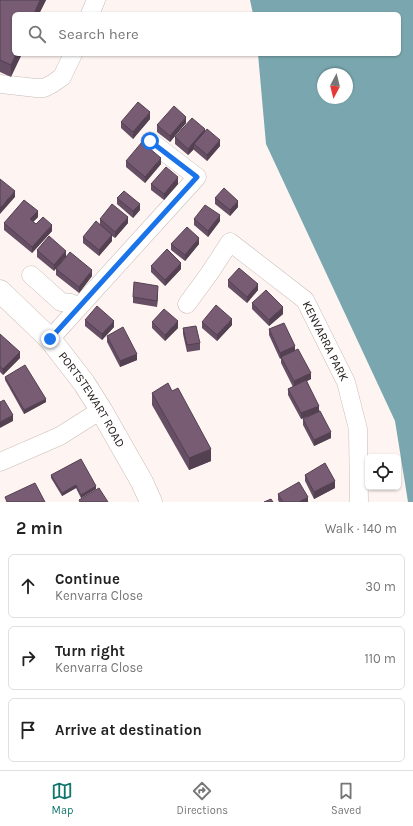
<!DOCTYPE html>
<meta charset="utf-8">
<style>
:root{--surface:#fff;--page:#f6f6f6;--text:#222;--muted:#767676;--line:#e0e0e0;--accent:#0f766e}
body{margin:0;font-family:Karla,sans-serif;background:var(--page);color:var(--text)}
.controls{position:absolute;right:12px;bottom:12px;display:grid;overflow:hidden;border-radius:6px;box-shadow:0 1px 3px #0004}
.controls button{width:36px;height:36px;display:grid;place-items:center;padding:0;border:0;border-bottom:1px solid var(--line);background:var(--surface);color:var(--text);font:20px sans-serif}
.compass{position:absolute;left:317px;top:68px;width:36px;height:36px;border-radius:50%;background:var(--surface);box-shadow:0 1px 3px #0004;rotate:187deg}
.stop{position:absolute;width:12px;height:12px;margin:-9px;border:3px solid #1a73e8;border-radius:50%;background:#fff}
.stop.end{background:#1a73e8;border-color:#fff;box-shadow:0 1px 4px #0008}
.list{margin:0;padding:0;list-style:none}
h2{display:flex;justify-content:space-between;align-items:center;height:52px;margin:0;padding:0 16px;font-size:17px}
h2 small{font-size:13px;font-weight:400;color:var(--muted)}
.list li{display:grid;grid-template-columns:26px 1fr auto;gap:12px;align-items:center;box-sizing:border-box;height:64px;margin:0 8px 8px;padding:0 8px;border:1px solid var(--line);border-radius:6px}
.list b{display:block;font-size:15px;white-space:nowrap}
.list p{margin:0;font-size:13px;white-space:nowrap;color:var(--muted)}
.list em{font-size:13px;font-style:normal;color:var(--muted)}
.icon{flex:none;width:22px;height:22px;fill:none;stroke:currentColor;stroke-width:2;stroke-linecap:round;stroke-linejoin:round}
.map{position:relative;flex:none;width:413px;height:502px;overflow:hidden}
.search{position:absolute;background:var(--surface);box-shadow:0 1px 3px #0004;left:12px;right:12px;top:12px;height:44px;display:flex;align-items:center;gap:10px;box-sizing:border-box;padding:0 14px;border-radius:6px;color:var(--muted);font-size:15px}
.sheet{height:268px;background:var(--surface)}
nav{display:flex;justify-content:space-around;align-items:center;box-sizing:border-box;height:56px;border-top:1px solid var(--line);background:var(--surface);font-size:11px;color:var(--muted)}
nav a{display:grid;justify-items:center;gap:2px}
nav .on{color:var(--accent)}
.map>svg:first-child{display:block}
.water{fill:#7aa7af;fill-rule:evenodd}
.lines{fill:none;stroke-linecap:round;stroke-linejoin:round}
.minor-casing{stroke:#c9bbb6;stroke-width:19}
.major-casing{stroke:#c9bbb6;stroke-width:23}
.minor{stroke:#fff;stroke-width:18}
.major{stroke:#fff;stroke-width:22}
.wall{fill:#664f64}
.shaded-wall{fill:#534051}
.building{fill:#775c74;stroke:#534051}
.route{stroke:#1a73e8;stroke-width:5}
.labels{text-anchor:middle;stroke-width:4;stroke-linejoin:round;paint-order:stroke}
.street-label{font-size:12px;fill:#1f1a18;stroke:#fff}
</style>
<div class="map">
<svg width="413" height="502" viewBox="0 0 413 502">
<rect width="100%" height="100%" fill="#fef5f2"/>
<path class="water" d="M250,0h163v502h-5l-13,-81 -129,-277 -8,-90h141v-40h-146zM323,74h24v24h-24z"/>
<g class="lines">
<defs>
<g id="minor">
<polyline points="90,14 96,0"/>
<polyline points="0,84 36,88 44,88 52,84 62,77 73,54"/>
<polyline points="31,275 61,302 71,303 77,308"/>
<path id="s1" d="M187,304l22,-30 21,-32 75,58 41,82 12,47 1,73"/>
<polyline points="50,339 197,177 150,141"/>
<polyline points="0,462 60,436 101,410"/>
</g>
<g id="major">
<path id="s2" d="M0,291l50,48 34,44 17,27 41,72 9,20"/>
</g>
</defs>
<use href="#minor" class="minor-casing"/>
<use href="#major" class="major-casing"/>
<use href="#minor" class="minor"/>
<use href="#major" class="major"/>
</g>
<g class="wall">
<polygon points="0,0 46,0 39,14 14,14 11,77 0,72"/>
<polygon points="150,119 133,139 121,128 121,122"/>
<polygon points="186,123 170,142 157,132 157,125"/>
<polygon points="205,131 220,146 207,161 194,150 194,149 188,155 175,144 175,137"/>
<polygon points="126,161 161,164 145,183 126,167"/>
<polygon points="151,184 178,184 164,200 151,190"/>
<polygon points="117,198 140,210 133,218 117,204"/>
<polygon points="215,198 238,207 230,216 215,204"/>
<polygon points="38,217 33,222 36,224 52,231 32,253 4,230 4,223"/>
<polygon points="100,219 128,223 115,238 112,236 112,241 99,256 83,243 83,237 100,224"/>
<polygon points="194,219 220,221 208,237 194,225"/>
<polygon points="171,244 199,244 185,261 171,250"/>
<polygon points="37,250 66,251 54,271 37,257"/>
<polygon points="151,266 181,269 165,286 151,272"/>
<polygon points="56,269 92,276 79,293 56,275"/>
<polygon points="228,280 258,290 247,303 228,287"/>
<polygon points="158,293 157,307 133,303 133,297"/>
<polygon points="252,303 283,314 269,326 252,309"/>
<polygon points="85,320 114,327 102,340 85,326"/>
<polygon points="152,322 178,328 165,341 152,328"/>
<polygon points="202,322 232,325 217,341 202,328"/>
<polygon points="183,328 200,343 200,350 187,352 183,334"/>
<polygon points="269,329 295,351 311,379 307,381 331,438 314,446 303,425 303,419 313,414 301,419 288,395 288,389 293,387 281,363 281,358 280,359 269,335"/>
<polygon points="0,334 20,358 3,375 0,372"/>
<polygon points="107,336 137,360 120,367 107,342"/>
<polygon points="5,377 46,402 24,414 5,380"/>
<polygon points="152,393 211,461 189,470 152,405"/>
<polygon points="51,475 96,489 81,498 76,488 62,496 51,478"/>
<polygon points="305,475 335,488 314,499 305,481"/>
<polygon points="278,494 308,502 279,502 278,500"/>
</g>
<g class="shaded-wall">
<polygon points="40,0 46,0 39,14 34,14"/>
<polygon points="16,54 22,54 11,77 11,65"/>
<polygon points="150,112 150,119 133,139 133,132"/>
<polygon points="186,117 186,123 170,142 170,136"/>
<polygon points="205,129 205,136 194,144 194,149 188,155 188,149"/>
<polygon points="220,140 220,146 207,161 207,155"/>
<polygon points="161,158 161,164 145,183 145,177"/>
<polygon points="178,177 178,184 164,200 164,194"/>
<polygon points="15,191 15,197 0,214 0,208"/>
<polygon points="238,201 238,207 230,216 230,210"/>
<polygon points="140,204 140,210 133,218 133,211"/>
<polygon points="38,211 38,217 30,225 30,219"/>
<polygon points="220,215 220,221 208,237 208,231"/>
<polygon points="128,217 128,223 115,238 115,232"/>
<polygon points="52,225 52,231 32,253 32,247"/>
<polygon points="112,235 112,241 99,256 99,250"/>
<polygon points="199,238 199,244 185,261 185,255"/>
<polygon points="66,251 66,257 54,271 54,265"/>
<polygon points="181,263 181,269 165,286 165,280"/>
<polygon points="92,270 92,276 79,293 79,287"/>
<polygon points="258,284 258,290 247,303 247,297"/>
<polygon points="158,286 158,293 157,307 157,301"/>
<polygon points="283,307 283,314 269,326 269,320"/>
<polygon points="232,319 232,325 217,341 217,335"/>
<polygon points="114,321 114,327 102,340 102,334"/>
<polygon points="178,321 178,328 165,341 165,335"/>
<polygon points="295,346 295,353 281,357 281,358 280,359 280,353"/>
<polygon points="20,352 20,358 3,375 3,369"/>
<polygon points="137,354 137,360 120,367 120,361"/>
<polygon points="311,373 311,379 294,387 294,381"/>
<polygon points="46,399 46,402 24,414 24,410"/>
<polygon points="319,406 319,412 301,419 301,413"/>
<polygon points="13,415 13,421 0,428 0,422"/>
<polygon points="331,432 331,438 314,446 314,440"/>
<polygon points="211,449 211,461 189,470 189,458"/>
<polygon points="335,481 335,488 314,499 314,492"/>
<polygon points="76,485 76,488 62,496 62,493"/>
<polygon points="96,486 96,489 81,498 81,495"/>
<polygon points="308,497 308,502 299,502"/>
</g>
<g class="building">
<polygon points="0,0 40,0 34,14 14,14 14,54 16,54 11,65 0,60"/>
<polygon points="138,102 150,112 133,132 121,122"/>
<polygon points="174,106 186,117 170,136 157,125"/>
<polygon points="192,118 205,129 188,149 175,137"/>
<polygon points="207,129 220,140 207,155 194,144"/>
<polygon points="142,142 161,158 145,177 126,161"/>
<polygon points="166,167 178,177 164,194 151,184"/>
<polygon points="0,179 15,191 0,208"/>
<polygon points="224,188 238,201 230,210 215,198"/>
<polygon points="124,191 140,204 133,211 117,198"/>
<polygon points="24,200 38,211 30,219 36,224 43,217 52,225 32,247 4,223"/>
<polygon points="112,204 128,217 115,232 100,219"/>
<polygon points="205,205 220,215 208,231 194,219"/>
<polygon points="96,221 112,235 99,250 83,237"/>
<polygon points="187,227 199,238 185,255 171,244"/>
<polygon points="49,236 66,251 54,265 37,250"/>
<polygon points="167,249 181,263 165,280 151,266"/>
<polygon points="70,252 92,270 79,287 56,269"/>
<polygon points="239,268 258,284 247,297 228,280"/>
<polygon points="134,282 158,286 157,301 133,297"/>
<polygon points="266,290 283,307 269,320 252,303"/>
<polygon points="216,305 232,319 217,335 202,322"/>
<polygon points="97,306 114,321 102,334 85,320"/>
<polygon points="164,309 178,321 165,335 152,322"/>
<polygon points="284,323 295,346 280,353 269,329"/>
<polygon points="196,326 200,343 187,345 183,328"/>
<polygon points="123,327 137,354 120,361 107,336"/>
<polygon points="0,334 20,352 3,369 0,366"/>
<polygon points="298,349 311,373 294,381 281,357"/>
<polygon points="25,365 46,399 24,410 5,377"/>
<polygon points="306,380 319,406 301,413 288,389"/>
<polygon points="168,383 172,391 178,388 211,449 189,458 152,393"/>
<polygon points="4,400 13,415 0,422 0,402"/>
<polygon points="320,411 331,432 314,440 303,419"/>
<polygon points="81,459 96,486 81,495 76,485 62,493 51,475"/>
<polygon points="325,463 335,481 314,492 305,475"/>
<polygon points="299,482 308,497 299,502 283,502 278,494"/>
<polygon points="35,483 45,502 7,502 5,497"/>
<polygon points="99,488 108,502 80,502 79,500"/>
<polygon points="271,499 273,502 264,502"/>
</g>
<g class="lines">
<polyline class="route" points="50,339 197,177 150,141"/>
</g>
<g class="labels">
<g class="street-label">
<text dy="4" stroke="none"><textPath href="#s1" startOffset="216">KENVARRA PARK</textPath></text>
<text dy="4" stroke="none"><textPath href="#s2" startOffset="143">PORTSTEWART ROAD</textPath></text>
</g>
</g>
</svg>
<div class="controls">
<button><svg class="icon" aria-label="locate" viewBox="0 0 24 24"><circle cx="12" cy="12" r="6"/><path d="M12 2v4M12 18v4M2 12h4M18 12h4"/></svg></button>
</div>
<svg class="compass" viewBox="-18 -18 36 36"><path d="M0-13l5 13h-10z" fill="#e53935"/><path d="M0 13l5-13h-10z" fill="#767676"/></svg>
<div class="stop" style="left:150px;top:141px"></div>
<div class="stop end" style="left:50px;top:339px"></div>
<div class="search"><svg class="icon" aria-label="search" viewBox="0 0 24 24"><circle cx="10" cy="10" r="6"/><path d="M15 15l6 6"/></svg>Search here</div>
</div>
<section class="sheet">
<h2>2 min<small>Walk · 140 m</small></h2>
<ul class="list">
<li><svg class="icon" aria-label="ahead" viewBox="0 0 24 24"><path d="M12 20V5M6 11l6-6 6 6"/></svg><div><b>Continue</b><p>Kenvarra Close</p></div><em>30 m</em></li>
<li><svg class="icon" aria-label="right" viewBox="0 0 24 24"><path d="M7 20v-9h11M14 6l5 5-5 5"/></svg><div><b>Turn right</b><p>Kenvarra Close</p></div><em>110 m</em></li>
<li><svg class="icon" aria-label="arrive" viewBox="0 0 24 24"><path d="M6 21V4h12l-3 4 3 4H6"/></svg><div><b>Arrive at destination</b></div></li>
</ul>
</section>
<nav>
<a class="on"><svg class="icon" aria-label="map" viewBox="0 0 24 24"><path d="M3 6l6-2 6 2 6-2v14l-6 2-6-2-6 2zM9 4v14M15 6v14"/></svg>Map</a>
<a><svg class="icon" aria-label="directions" viewBox="0 0 24 24"><path d="M12 3l9 9-9 9-9-9zM9 14v-3h6M13 9l2 2-2 2"/></svg>Directions</a>
<a><svg class="icon" aria-label="saved" viewBox="0 0 24 24"><path d="M7 4h10v16l-5-4-5 4z"/></svg>Saved</a>
</nav>
